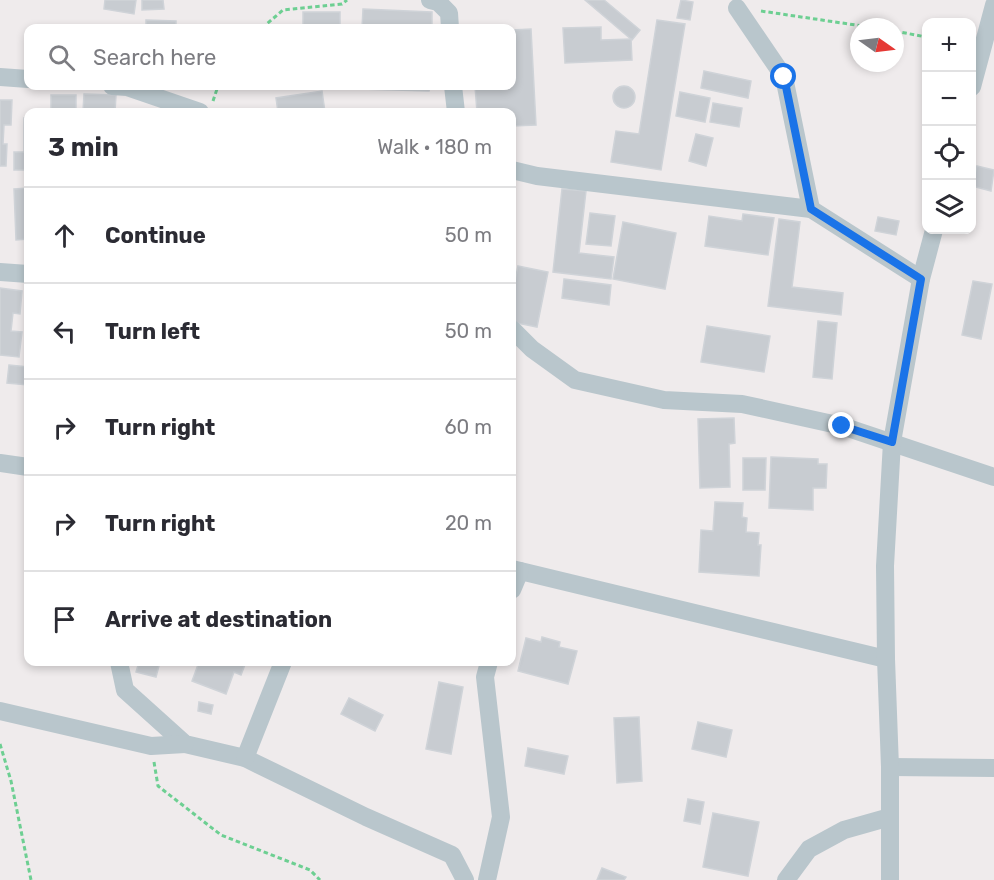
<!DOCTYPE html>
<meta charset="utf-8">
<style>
:root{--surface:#fff;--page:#f2f2f3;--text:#2b2b33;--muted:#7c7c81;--line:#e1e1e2}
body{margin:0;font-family:Rubik,sans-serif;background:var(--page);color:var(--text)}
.controls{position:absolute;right:18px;top:18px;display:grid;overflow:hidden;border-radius:12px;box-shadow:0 3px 9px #0003}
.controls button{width:54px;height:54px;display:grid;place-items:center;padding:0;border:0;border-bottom:2px solid var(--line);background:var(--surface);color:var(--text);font:30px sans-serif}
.compass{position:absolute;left:850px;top:18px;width:54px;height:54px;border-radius:50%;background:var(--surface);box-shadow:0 3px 9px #0003;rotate:104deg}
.stop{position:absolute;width:18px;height:18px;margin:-14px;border:4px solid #1a73e8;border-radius:50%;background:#fff}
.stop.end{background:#1a73e8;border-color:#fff;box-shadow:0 2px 6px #0008}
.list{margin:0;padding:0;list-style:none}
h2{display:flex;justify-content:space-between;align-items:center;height:78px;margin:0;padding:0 24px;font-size:26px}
h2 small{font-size:20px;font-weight:400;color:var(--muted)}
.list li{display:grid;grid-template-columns:39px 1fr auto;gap:18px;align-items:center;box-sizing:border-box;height:96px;padding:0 24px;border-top:2px solid var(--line)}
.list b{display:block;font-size:22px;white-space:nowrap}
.list em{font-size:20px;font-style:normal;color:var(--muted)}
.icon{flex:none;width:33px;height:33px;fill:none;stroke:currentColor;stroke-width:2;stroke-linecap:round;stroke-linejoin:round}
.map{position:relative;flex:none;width:994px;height:880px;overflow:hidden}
.search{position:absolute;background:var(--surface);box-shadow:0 3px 9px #0003;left:24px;top:24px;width:492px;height:66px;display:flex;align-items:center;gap:15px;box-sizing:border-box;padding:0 21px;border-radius:12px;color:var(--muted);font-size:22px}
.panel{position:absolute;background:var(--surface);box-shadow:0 3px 9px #0003;left:24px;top:108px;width:492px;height:558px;border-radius:12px}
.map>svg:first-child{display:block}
.building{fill:#c8ccd1;stroke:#cfd3d8;stroke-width:1.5}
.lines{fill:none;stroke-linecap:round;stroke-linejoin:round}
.path{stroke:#6dcf92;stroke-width:3;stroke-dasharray:4.5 3;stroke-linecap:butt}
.street{stroke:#b9c6cc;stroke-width:18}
.route{stroke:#1a73e8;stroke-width:8}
</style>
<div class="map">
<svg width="994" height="880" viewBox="0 0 994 880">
<rect width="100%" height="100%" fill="#efebec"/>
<g class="building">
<polygon points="105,0 136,0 134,14 104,9"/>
<polygon points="142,0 163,0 164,9 142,10"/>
<polygon points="585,0 604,0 640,30 632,40"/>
<polygon points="681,0 693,2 690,20 677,18"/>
<polygon points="363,9 432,12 432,28 362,28"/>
<rect x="303" y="12" width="37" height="16"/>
<polygon points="146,20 176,21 176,28 146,28"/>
<polygon points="657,20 685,24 661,170 611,162 616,131 639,134"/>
<polygon points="601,27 601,40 631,39 632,60 565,63 563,28"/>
<polygon points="531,29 536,125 512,126 512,112 477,112 475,86 512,86 512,30"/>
<polygon points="704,71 751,81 748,98 701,88"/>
<circle cx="624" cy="97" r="11"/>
<polygon points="360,86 430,86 429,91 360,89"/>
<polygon points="322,91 325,112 278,112 276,98"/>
<polygon points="680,92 710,98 705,122 676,116"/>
<polygon points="84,94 116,95 115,112 83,112"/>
<rect x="51" y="95" width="25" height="17"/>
<polygon points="0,100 12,100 11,125 4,125 3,144 7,144 6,166 0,166"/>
<polygon points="713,103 742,108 739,127 710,122"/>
<polygon points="24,118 28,118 28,170 14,170 14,152 24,152"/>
<polygon points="696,134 713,138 706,166 689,161"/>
<polygon points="977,166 994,170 991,191 972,186"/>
<polygon points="28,188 28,239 16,240 14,189"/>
<polygon points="562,189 586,191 579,253 614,257 611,279 553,272"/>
<polygon points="590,213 615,216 611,246 586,244"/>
<polygon points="743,214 774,218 768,255 705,246 709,216 742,221"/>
<polygon points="878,217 899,221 896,235 875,231"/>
<polygon points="779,219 800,222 792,287 843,293 841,315 768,306"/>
<polygon points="623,222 676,233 665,289 613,279"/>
<polygon points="518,266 548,272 537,327 512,322 512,296"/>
<polygon points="564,279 611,285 609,305 562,298"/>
<polygon points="973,281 992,284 981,339 962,335"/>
<polygon points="0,288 22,291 20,314 13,313 11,331 22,332 19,357 0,355"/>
<polygon points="818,321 837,323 832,379 813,377"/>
<polygon points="707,326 770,336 764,372 701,362"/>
<polygon points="9,365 28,367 28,385 7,383"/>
<polygon points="734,418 735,443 729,444 730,487 700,488 698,419"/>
<polygon points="771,457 818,459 818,464 827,464 826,488 813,488 813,510 769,508"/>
<polygon points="743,458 766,458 765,490 743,490"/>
<polygon points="715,502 743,503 742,517 747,518 746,532 759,533 758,545 761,545 759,576 699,572 701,530 713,531"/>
<polygon points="542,637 560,642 559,647 577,651 568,684 518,671 526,638 541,642"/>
<polygon points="139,662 160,662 156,677 136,672"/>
<polygon points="199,662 246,662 241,675 234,672 226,694 192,681"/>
<polygon points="439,682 463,687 451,754 426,749"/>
<polygon points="349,698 383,715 375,731 341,714"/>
<polygon points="199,702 213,705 211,714 198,711"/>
<polygon points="639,717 642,781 617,783 614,718"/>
<polygon points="698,722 732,730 726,757 692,749"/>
<polygon points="528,748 568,756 564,774 525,766"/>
<polygon points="688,799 704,802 700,824 684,821"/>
<polygon points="713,813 759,822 748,876 703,867"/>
<polygon points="602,868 626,877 624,880 597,880"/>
</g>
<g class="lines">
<g class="path">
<polyline points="761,11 869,27"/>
<polyline points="262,28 283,10 342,4 347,0"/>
<polyline points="895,31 926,37"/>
<polyline points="213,101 218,86"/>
<polyline points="0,744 11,781 31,880"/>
<polyline points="154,762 158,786 221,835 310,870 320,880"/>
</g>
<g class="street">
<polyline points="430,0 438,2 449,13 450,28"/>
<polyline points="737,8 784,77 811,209"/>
<polyline points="0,77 28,79"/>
<polyline points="112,86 127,87 200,112"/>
<polyline points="453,86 456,112"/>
<polyline points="972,87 994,5"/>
<polyline points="512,170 537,176 811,209 921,279"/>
<polyline points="0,272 28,274"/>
<polyline points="512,329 532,349 575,380 664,400 742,404 842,426 994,477"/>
<polyline points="0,463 28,467"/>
<polyline points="512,569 886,659"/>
<polyline points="512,590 520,571"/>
<polyline points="119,662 125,690 185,744 245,758 366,817 452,855 465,880"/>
<polyline points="0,711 151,746 185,744"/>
<polyline points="245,758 283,662"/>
<polyline points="890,767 994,768"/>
<polyline points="487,880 501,817 485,677 489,662"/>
<polyline points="786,880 809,849 844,830 890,817"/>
<polyline points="890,880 890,767 886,659 885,566 892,442 921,279 934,230"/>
</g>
</g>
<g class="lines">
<polyline class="route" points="784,77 811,209 921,279 892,442 842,426"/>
</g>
</svg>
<div class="controls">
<button>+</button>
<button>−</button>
<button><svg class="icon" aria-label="locate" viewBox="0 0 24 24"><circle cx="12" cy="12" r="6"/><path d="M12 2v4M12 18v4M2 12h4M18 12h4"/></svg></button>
<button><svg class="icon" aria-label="layers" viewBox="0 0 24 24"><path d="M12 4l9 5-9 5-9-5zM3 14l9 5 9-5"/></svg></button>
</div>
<svg class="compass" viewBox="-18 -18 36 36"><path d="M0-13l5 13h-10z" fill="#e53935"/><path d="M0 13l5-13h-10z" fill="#7c7c81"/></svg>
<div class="stop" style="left:784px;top:77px"></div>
<div class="stop end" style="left:842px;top:426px"></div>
<div class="search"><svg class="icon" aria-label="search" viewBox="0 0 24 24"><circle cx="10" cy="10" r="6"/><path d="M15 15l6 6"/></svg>Search here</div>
<section class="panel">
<h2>3 min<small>Walk · 180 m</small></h2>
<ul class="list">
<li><svg class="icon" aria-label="ahead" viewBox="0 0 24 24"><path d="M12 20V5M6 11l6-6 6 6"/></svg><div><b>Continue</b></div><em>50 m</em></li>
<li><svg class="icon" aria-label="left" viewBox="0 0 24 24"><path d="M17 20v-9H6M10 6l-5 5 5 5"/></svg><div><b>Turn left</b></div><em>50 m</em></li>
<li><svg class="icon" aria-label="right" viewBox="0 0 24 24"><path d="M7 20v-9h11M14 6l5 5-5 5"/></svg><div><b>Turn right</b></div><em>60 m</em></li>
<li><svg class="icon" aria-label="right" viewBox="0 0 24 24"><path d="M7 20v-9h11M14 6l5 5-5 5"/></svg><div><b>Turn right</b></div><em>20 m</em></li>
<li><svg class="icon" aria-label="arrive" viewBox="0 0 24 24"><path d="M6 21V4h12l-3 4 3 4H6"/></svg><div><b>Arrive at destination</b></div></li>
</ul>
</section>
</div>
